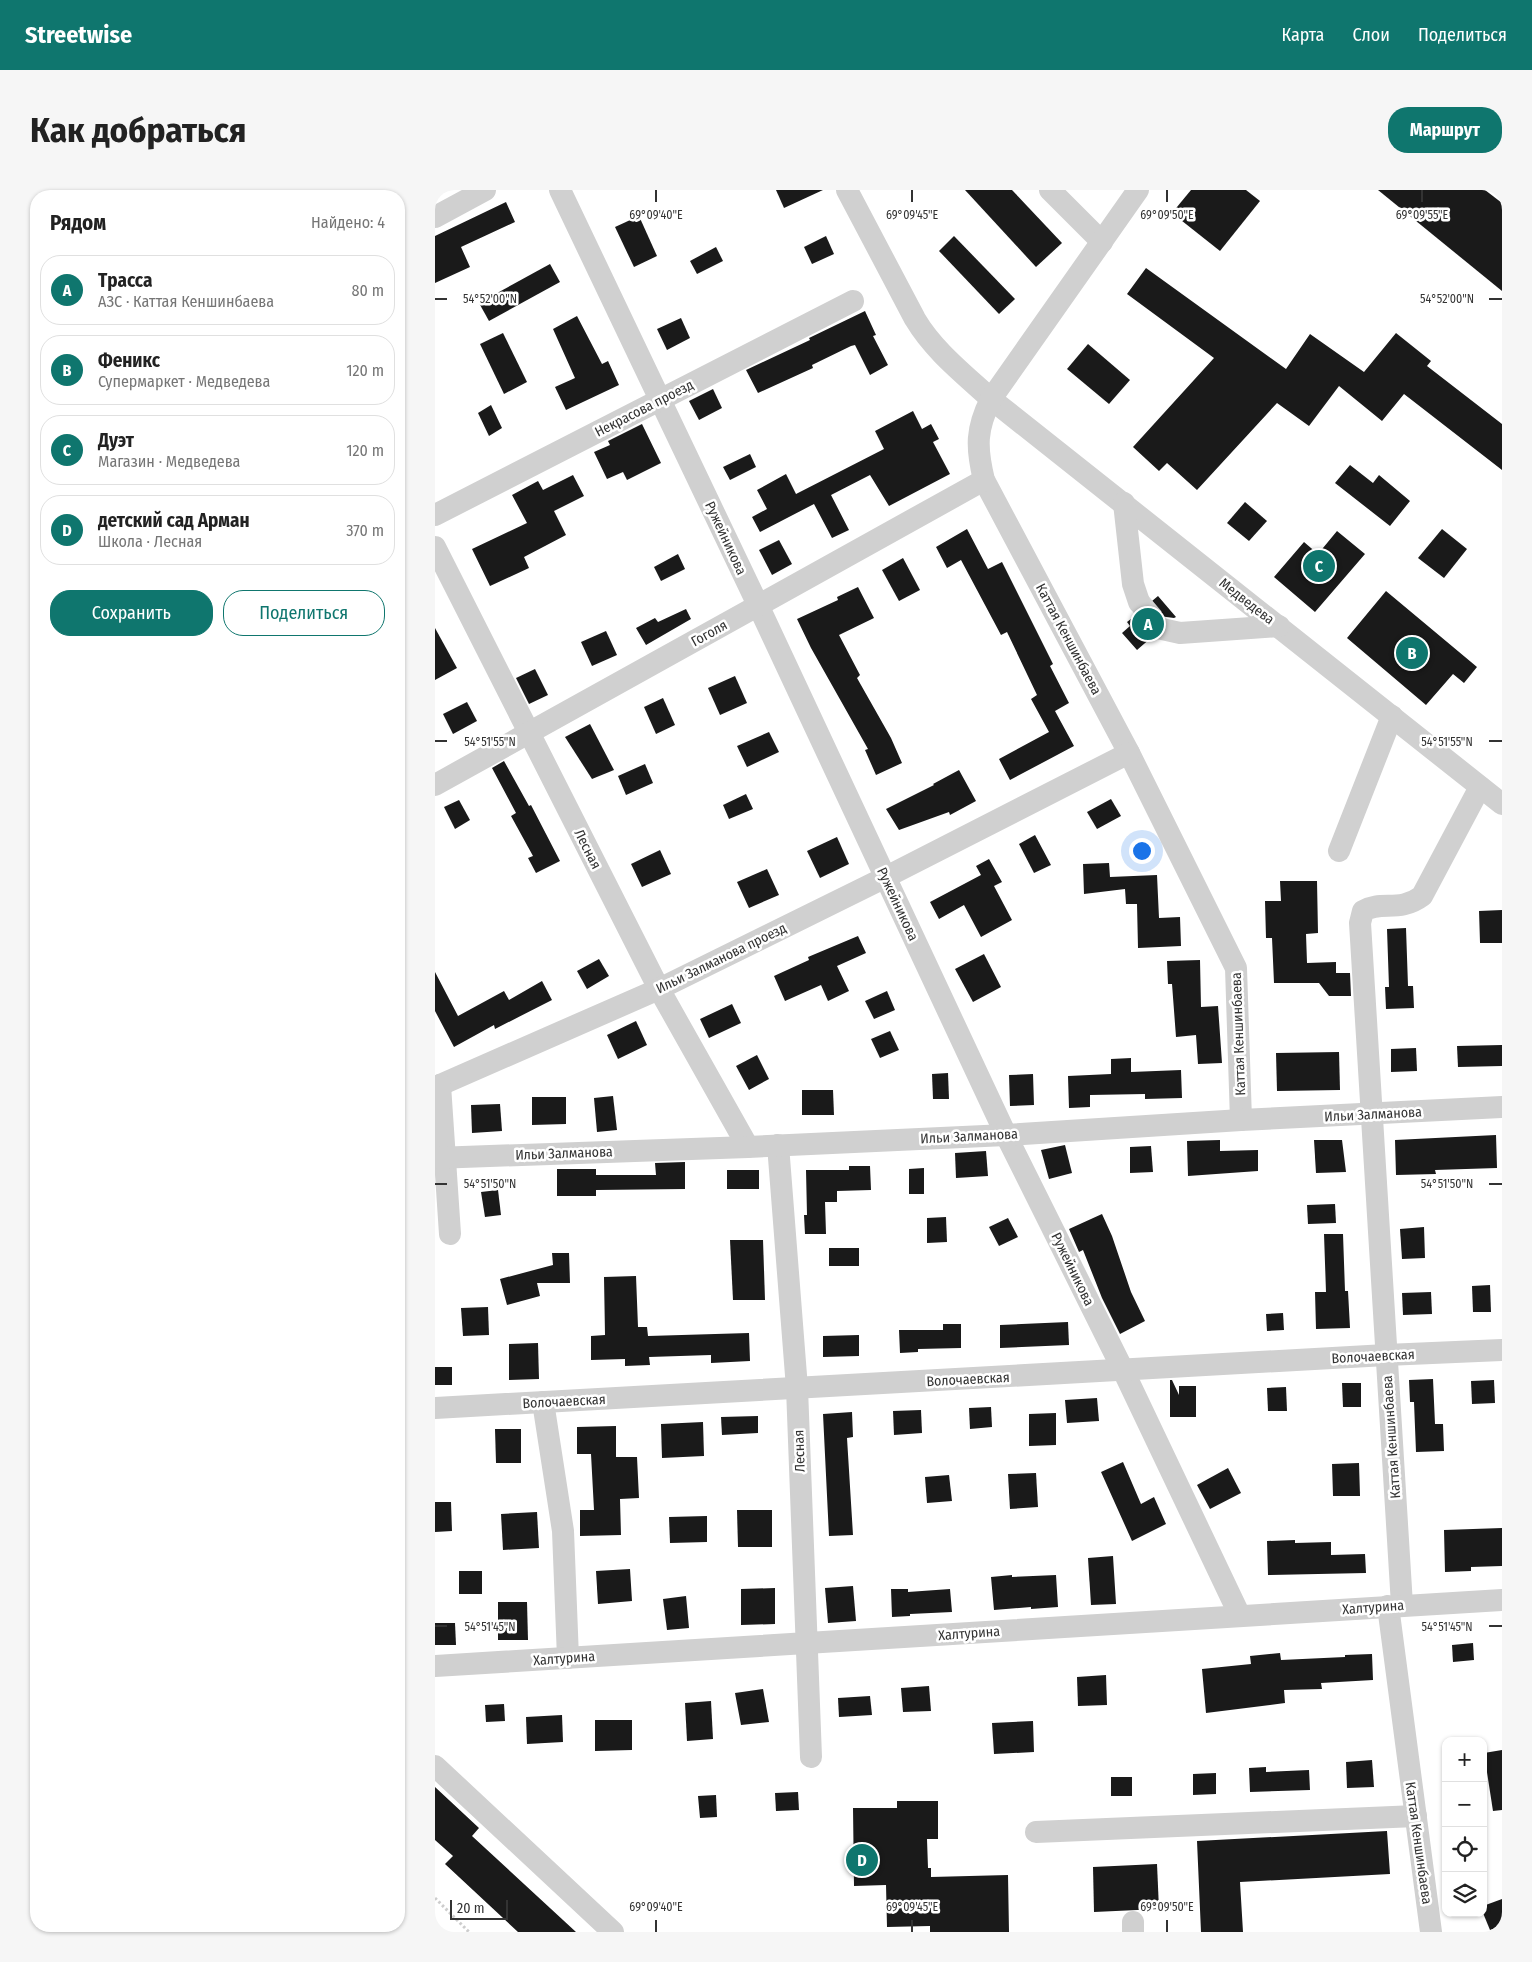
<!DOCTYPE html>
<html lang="ru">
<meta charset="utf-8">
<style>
:root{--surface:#fff;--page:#f6f6f6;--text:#222;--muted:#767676;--line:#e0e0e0;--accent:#0f766e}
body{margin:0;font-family:"Fira Sans Condensed",sans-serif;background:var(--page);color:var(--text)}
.controls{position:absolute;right:15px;bottom:15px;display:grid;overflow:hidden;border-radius:10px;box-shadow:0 1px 4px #0004}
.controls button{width:45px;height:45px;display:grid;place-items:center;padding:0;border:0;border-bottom:1px solid var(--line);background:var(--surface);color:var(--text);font:25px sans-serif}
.scale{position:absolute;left:15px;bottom:12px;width:58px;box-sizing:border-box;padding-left:5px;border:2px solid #333;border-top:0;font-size:14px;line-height:18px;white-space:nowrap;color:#333;-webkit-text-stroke:4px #fff;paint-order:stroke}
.you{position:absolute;left:706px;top:660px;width:18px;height:18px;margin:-12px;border:4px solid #fff;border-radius:50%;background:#1a73e8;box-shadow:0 0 0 8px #1a73e833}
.badge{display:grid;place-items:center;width:32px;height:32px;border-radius:50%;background:var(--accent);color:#fff;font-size:16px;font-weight:700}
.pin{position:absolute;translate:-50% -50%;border:2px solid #fff;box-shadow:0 1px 5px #0006}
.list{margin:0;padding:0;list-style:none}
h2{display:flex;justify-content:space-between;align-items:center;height:65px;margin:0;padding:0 20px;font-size:21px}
h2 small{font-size:16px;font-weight:400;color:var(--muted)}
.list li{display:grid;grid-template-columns:32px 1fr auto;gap:15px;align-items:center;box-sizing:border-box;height:70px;margin:0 10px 10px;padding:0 10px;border:1px solid var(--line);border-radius:20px}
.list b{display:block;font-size:19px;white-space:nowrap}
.list p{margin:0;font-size:16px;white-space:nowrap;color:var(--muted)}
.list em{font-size:16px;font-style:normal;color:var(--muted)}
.actions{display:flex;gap:10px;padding:15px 20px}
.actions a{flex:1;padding:11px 0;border:1px solid var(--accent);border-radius:20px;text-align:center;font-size:18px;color:var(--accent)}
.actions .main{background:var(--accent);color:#fff}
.icon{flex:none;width:28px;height:28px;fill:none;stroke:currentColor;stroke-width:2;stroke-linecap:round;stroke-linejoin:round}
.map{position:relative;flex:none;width:1067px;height:1742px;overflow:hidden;border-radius:20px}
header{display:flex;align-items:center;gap:30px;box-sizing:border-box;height:70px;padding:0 25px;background:var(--accent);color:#fff}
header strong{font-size:24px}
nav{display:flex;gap:28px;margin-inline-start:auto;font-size:18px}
.intro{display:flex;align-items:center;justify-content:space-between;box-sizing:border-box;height:120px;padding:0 30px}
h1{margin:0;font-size:35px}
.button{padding:12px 22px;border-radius:20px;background:var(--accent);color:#fff;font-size:18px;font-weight:700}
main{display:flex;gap:30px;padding:0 30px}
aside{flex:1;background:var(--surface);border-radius:20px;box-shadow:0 1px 4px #0004}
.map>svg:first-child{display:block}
.building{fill:#1a1a1a}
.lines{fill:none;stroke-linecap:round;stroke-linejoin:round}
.minor-tunnel{stroke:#d6d6d6;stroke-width:22;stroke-dasharray:22 11;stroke-linecap:butt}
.path{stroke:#cdcdcd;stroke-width:3;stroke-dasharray:2.5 2.5;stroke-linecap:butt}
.minor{stroke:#d0d0d0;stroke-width:22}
.ticks{fill:none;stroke:#333;stroke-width:2}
.labels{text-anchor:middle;stroke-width:5;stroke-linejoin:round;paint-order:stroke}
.street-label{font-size:14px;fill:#333;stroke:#fff}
.ticks-label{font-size:12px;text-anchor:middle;fill:#333;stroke:#fff;stroke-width:5;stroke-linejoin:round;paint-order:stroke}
</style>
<header>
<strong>Streetwise</strong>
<nav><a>Карта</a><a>Слои</a><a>Поделиться</a></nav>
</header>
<div class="intro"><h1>Как добраться</h1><a class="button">Маршрут</a></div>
<main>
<aside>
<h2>Рядом<small>Найдено: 4</small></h2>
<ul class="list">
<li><span class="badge">A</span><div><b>Трасса</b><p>АЗС · Каттая Кеншинбаева</p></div><em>80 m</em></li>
<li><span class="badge">B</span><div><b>Феникс</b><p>Супермаркет · Медведева</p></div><em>120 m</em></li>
<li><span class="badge">C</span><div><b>Дуэт</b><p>Магазин · Медведева</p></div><em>120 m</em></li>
<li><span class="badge">D</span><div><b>детский сад Арман</b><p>Школа · Лесная</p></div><em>370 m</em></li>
</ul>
<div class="actions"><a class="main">Сохранить</a><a>Поделиться</a></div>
</aside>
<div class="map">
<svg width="1067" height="1742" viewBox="0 0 1067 1742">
<rect width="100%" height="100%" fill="#fff"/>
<g class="building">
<polygon points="341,0 388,0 349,18"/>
<polygon points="530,0 577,0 627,53 601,77"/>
<polygon points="756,0 811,0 825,11 785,61 737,23"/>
<polygon points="943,0 1050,0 1067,13 1067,101"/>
<polygon points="71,12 80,32 26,57 35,77 0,93 0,46"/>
<polygon points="204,26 222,66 199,77 180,37"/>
<polygon points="391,46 399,64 377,74 369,57"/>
<polygon points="519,46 580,109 564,124 504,61"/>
<polygon points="281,57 288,71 262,84 255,71"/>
<polygon points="115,74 125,92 54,131 44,113"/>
<polygon points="711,78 851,179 875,144 929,182 961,143 996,171 992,176 1067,234 1067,280 969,204 947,231 904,196 874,236 842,213 762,300 732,273 724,281 698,257 779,168 692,104"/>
<polygon points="430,121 441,145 438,146 453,175 435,185 420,155 416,156 377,175 378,178 323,203 311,180 375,150 374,148"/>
<polygon points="142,126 167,174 173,171 184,195 131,220 120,197 140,188 118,139"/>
<polygon points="246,128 255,148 232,160 222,139"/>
<polygon points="68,143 92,192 69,204 45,154"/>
<polygon points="653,154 695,190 674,214 632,179"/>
<polygon points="278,199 287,218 264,230 254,211"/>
<polygon points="56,215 67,238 54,246 43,223"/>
<polygon points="478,221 487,239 496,234 504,249 498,252 515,284 454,316 435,285 396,305 414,340 397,348 379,314 325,342 317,327 332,319 322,300 351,284 361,304 449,259 440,241"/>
<polygon points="207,234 226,273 192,290 188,282 172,289 159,262 175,255 173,251"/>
<polygon points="315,264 321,277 295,290 288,277"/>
<polygon points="915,275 938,293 944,285 975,311 955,336 900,293"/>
<polygon points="138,285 149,306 119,321 131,345 89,367 94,378 55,396 37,359 92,333 77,305 103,291 108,300"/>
<polygon points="810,312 832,331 814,351 792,333"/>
<polygon points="532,339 553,379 567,372 618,474 615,476 634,513 620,521 639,556 575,590 564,569 614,542 596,509 602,505 572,442 566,445 526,370 512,378 501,357"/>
<polygon points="1007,339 1032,359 1009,388 983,368"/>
<polygon points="902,341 930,364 880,422 839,387 869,352 883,364"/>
<polygon points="344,350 357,374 337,385 324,360"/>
<polygon points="243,364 250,379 226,391 219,377"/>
<polygon points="468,368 485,400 464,411 447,380"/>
<polygon points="423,397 439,428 404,445 425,485 422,488 456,548 467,573 441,585 430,560 433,559 376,458 362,429 403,410 402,407"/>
<polygon points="951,401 1042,477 1029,493 1018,484 991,515 912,448"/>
<polygon points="723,406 741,427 739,428 724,426 718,430 714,437 717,447 702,460 687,443 695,436 692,432 701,425 708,425 713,421 717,411"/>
<polygon points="251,419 256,429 211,455 201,438 220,428 223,432"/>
<polygon points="0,438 22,478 0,490"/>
<polygon points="171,441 182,465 157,476 146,452"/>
<polygon points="100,479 113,505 94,514 81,488"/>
<polygon points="300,486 312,513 285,525 273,498"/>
<polygon points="228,508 240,535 221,544 209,517"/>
<polygon points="32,512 42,531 18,544 8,524"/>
<polygon points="155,534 179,580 157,589 130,547"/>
<polygon points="334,542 344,562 312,577 302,556"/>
<polygon points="69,571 94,616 96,615 125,671 101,683 93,668 98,666 76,626 81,623 57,578"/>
<polygon points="210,574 218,593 191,605 183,586"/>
<polygon points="524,580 541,611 515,625 514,622 464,640 451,619 499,595 498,594"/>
<polygon points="311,604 318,619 294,629 288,615"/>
<polygon points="676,609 686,626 662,639 652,622"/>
<polygon points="24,610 35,630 20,639 9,617"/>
<polygon points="600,645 616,675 599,683 584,654"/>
<polygon points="402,647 414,674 385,688 372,661"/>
<polygon points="225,660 236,684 207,697 196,674"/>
<polygon points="554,669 567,692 559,696 577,730 546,747 529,715 504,729 495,712 546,685 541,676"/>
<polygon points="674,673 675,687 722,685 724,728 745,727 746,756 703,758 702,714 691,714 690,699 649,704 648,674"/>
<polygon points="332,679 344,705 314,718 302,692"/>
<polygon points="845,691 882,691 883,743 871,744 872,773 901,772 901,783 915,783 916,806 894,806 884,793 839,793 837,748 831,748 830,711 846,711"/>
<polygon points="1067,720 1067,753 1045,753 1044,721"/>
<polygon points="971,738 973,796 978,796 979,818 951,819 950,797 954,797 952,739"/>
<polygon points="423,746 431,763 402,776 414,801 393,811 386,795 350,811 339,786 374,770 373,767"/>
<polygon points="549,764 566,797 538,812 520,779"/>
<polygon points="164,769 174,786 152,799 142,781"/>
<polygon points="765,770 766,817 783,816 787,873 763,874 761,845 741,847 737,794 733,794 732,771"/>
<polygon points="0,782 23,826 69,801 74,810 107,791 117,810 60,839 59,835 19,857 0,821"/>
<polygon points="452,801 460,820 439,829 430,811"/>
<polygon points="297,814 306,833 274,848 265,829"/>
<polygon points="201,831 212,855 183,869 172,845"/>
<polygon points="455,841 464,860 445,868 436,849"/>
<polygon points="1067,855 1067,876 1023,877 1022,856"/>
<polygon points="981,858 982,881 956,882 956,859"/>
<polygon points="904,862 905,900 842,901 841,863"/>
<polygon points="322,865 334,889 314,900 301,876"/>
<polygon points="696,868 696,882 746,880 747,908 710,909 710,904 655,905 655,917 634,918 633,886 676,884 676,869"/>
<polygon points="513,883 514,909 498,909 497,884"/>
<polygon points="598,884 599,915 575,916 574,885"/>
<polygon points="367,900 398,900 399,925 367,925"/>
<polygon points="178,906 182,940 162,942 159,908"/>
<polygon points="97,907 131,907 131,934 97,935"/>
<polygon points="65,914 67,941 37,943 36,915"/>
<polygon points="1061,945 1062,978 1000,980 1001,984 961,985 960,950"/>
<polygon points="785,950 785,961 823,960 823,981 753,986 752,951"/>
<polygon points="879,950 907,950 911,982 881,983"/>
<polygon points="630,955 637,983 614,989 606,960"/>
<polygon points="716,956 718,982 695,983 695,957"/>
<polygon points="551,961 553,986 521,988 520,963"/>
<polygon points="250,972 250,999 161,1000 161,1006 122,1006 122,979 161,979 161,985 221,985 220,973"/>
<polygon points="414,976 435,976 436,1000 402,1001 402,1012 390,1012 391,1044 370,1044 369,1025 372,1025 371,980 414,980"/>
<polygon points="489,978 489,1004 474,1004 474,979"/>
<rect x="292" y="980" width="32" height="19"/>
<polygon points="63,1000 66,1025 50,1027 46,1002"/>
<polygon points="900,1014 901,1033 873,1034 872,1015"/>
<polygon points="667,1024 677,1046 696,1102 710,1131 685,1144 667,1108 648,1060 644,1062 634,1039"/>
<polygon points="511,1027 512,1052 492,1053 492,1028"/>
<polygon points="573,1028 583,1047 564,1056 554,1037"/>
<polygon points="989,1037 990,1068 967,1069 965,1039"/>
<polygon points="889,1044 908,1044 910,1101 913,1101 915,1138 881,1139 880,1102 891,1102"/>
<polygon points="295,1050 328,1050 330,1110 298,1110"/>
<rect x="394" y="1058" width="30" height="18"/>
<polygon points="117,1063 134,1063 135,1093 102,1093 105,1106 72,1115 65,1089 118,1075"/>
<polygon points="201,1086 203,1137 212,1137 213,1146 314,1143 315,1171 276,1173 276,1165 214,1167 215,1175 190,1176 190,1169 156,1170 156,1146 170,1145 169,1087"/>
<polygon points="1055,1095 1056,1122 1038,1122 1037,1096"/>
<polygon points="996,1102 997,1124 968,1125 967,1103"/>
<polygon points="53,1117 54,1145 28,1146 26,1118"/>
<polygon points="848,1123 849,1140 832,1141 831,1124"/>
<polygon points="633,1132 634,1155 565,1158 565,1135"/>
<polygon points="508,1134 526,1134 526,1158 483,1159 483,1162 465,1163 464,1140 508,1140"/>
<polygon points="424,1145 424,1166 388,1167 388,1146"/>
<polygon points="103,1153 104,1189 74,1190 74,1154"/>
<rect x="0" y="1177" width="17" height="18"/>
<polygon points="998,1189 1000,1234 1008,1234 1009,1261 981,1262 979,1212 975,1212 974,1190"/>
<polygon points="735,1190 737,1190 744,1205 744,1196 761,1196 761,1227 735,1227"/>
<polygon points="1059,1190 1060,1213 1037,1214 1036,1191"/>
<polygon points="907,1193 926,1193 926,1217 908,1217"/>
<polygon points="851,1197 852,1221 833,1221 832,1198"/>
<polygon points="662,1208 664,1231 632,1233 630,1210"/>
<polygon points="556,1217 557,1237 535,1239 534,1218"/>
<polygon points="486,1220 487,1243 459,1245 458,1221"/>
<polygon points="417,1222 418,1247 412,1248 418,1345 394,1346 388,1224"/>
<polygon points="621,1223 621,1255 594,1256 594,1224"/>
<polygon points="323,1226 323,1243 287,1245 286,1227"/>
<polygon points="268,1232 269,1266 227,1268 226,1234"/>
<polygon points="181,1236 181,1267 202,1267 204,1308 185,1309 186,1345 145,1346 145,1320 159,1320 156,1264 142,1264 142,1237"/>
<polygon points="60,1239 86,1239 86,1273 61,1273"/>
<polygon points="688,1272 706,1314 719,1307 731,1334 697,1351 666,1282"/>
<polygon points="924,1273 925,1306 898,1306 897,1274"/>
<polygon points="793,1278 806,1303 775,1319 762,1295"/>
<polygon points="601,1283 603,1317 575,1319 573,1284"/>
<polygon points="514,1285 517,1311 492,1313 490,1287"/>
<polygon points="0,1312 16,1312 17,1341 0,1342"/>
<polygon points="302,1320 337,1320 337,1357 303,1357"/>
<polygon points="102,1322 104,1358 68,1360 66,1324"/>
<polygon points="272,1326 272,1352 235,1353 234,1327"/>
<polygon points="1067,1338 1067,1376 1036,1377 1036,1381 1010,1382 1009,1340"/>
<polygon points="860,1350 860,1353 896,1352 896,1365 930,1364 931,1383 833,1385 832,1351"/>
<polygon points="678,1366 681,1414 656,1415 653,1368"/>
<polygon points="195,1379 197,1411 163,1414 161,1381"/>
<rect x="24" y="1381" width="23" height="23"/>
<polygon points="577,1385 577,1387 621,1385 623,1417 596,1419 596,1417 559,1420 556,1387"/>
<polygon points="418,1396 421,1431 393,1433 390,1398"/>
<polygon points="340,1398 340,1434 306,1435 306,1399"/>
<polygon points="456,1399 473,1399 473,1402 515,1399 517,1422 475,1424 475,1426 457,1427"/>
<polygon points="251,1406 254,1438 232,1440 228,1409"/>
<polygon points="63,1412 92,1412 93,1450 63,1450"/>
<polygon points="0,1433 20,1433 21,1455 0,1455"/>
<polygon points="1038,1453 1039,1470 1018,1472 1017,1455"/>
<polygon points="845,1463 846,1470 910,1467 910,1465 937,1464 938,1490 886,1493 887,1499 849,1500 850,1513 771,1523 767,1479 816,1474 815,1466"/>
<polygon points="671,1485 672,1515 643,1516 642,1487"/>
<polygon points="494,1496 496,1521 468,1522 466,1498"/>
<polygon points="328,1499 334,1532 306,1535 300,1503"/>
<polygon points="435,1506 437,1525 404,1527 403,1508"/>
<polygon points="276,1511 278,1549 252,1551 250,1513"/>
<polygon points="69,1514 70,1531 51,1532 50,1515"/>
<polygon points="127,1525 128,1552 92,1554 91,1527"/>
<polygon points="160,1530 197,1530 197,1560 160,1561"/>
<polygon points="598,1531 599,1562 559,1564 557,1533"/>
<polygon points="1067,1560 1067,1620 1058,1621 1049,1563"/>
<polygon points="937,1570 939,1597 912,1598 911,1572"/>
<polygon points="831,1577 831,1582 874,1580 875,1600 815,1602 814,1578"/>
<polygon points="781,1583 781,1604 758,1605 758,1584"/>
<rect x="676" y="1587" width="21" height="19"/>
<polygon points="0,1597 44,1638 37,1646 141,1742 83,1742 10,1674 18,1666 0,1650"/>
<polygon points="363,1602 364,1620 341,1621 340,1603"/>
<polygon points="281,1605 282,1627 265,1628 263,1606"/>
<polygon points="462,1611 503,1611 503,1649 492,1649 493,1678 496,1678 496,1687 573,1685 574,1742 495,1742 495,1736 452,1737 451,1695 419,1696 418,1618 462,1618"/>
<polygon points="952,1641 955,1684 805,1692 808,1742 766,1742 762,1651"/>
<polygon points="722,1674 724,1719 659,1722 658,1677"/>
<polygon points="1067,1709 1067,1736 1055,1740 1048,1723 1048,1716"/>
</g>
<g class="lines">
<polyline class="minor-tunnel" points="704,412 727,439"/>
<polyline class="path" points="0,1708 34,1742"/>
<g class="minor">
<polyline points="125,0 323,415 571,945 688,1180 805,1426"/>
<path d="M412,0l68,129c19,32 49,55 76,80l511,405"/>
<polyline points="615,0 667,52"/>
<path d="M703,0l-147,209c-15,30 -15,48 -7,81l145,273 107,215 5,152"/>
<polyline points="0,27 50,0"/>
<polyline points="689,313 698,394 704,412"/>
<polyline points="0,325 418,111"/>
<polyline points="0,357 224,799 313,957"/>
<polyline points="727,439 745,443 844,436"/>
<polyline points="0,595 549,290"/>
<polyline points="904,661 957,526"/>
<polyline points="5,895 224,799 451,687 694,563"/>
<polyline points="5,895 15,1044"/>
<polyline points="343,955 362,1198 376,1567"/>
<polyline points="0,968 313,957 571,945 806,930 1067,917"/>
<polyline points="108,1212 128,1341 133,1468"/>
<polyline points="0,1218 951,1165 1067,1160"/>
<path d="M967,1415l-42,-682 3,-12c19,-11 36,2 59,-15l58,-109"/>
<polyline points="953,1416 996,1742"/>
<polyline points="0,1476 1067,1410"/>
<polyline points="0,1576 178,1742"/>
<polyline points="601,1642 981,1626"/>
<polyline points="698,1732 698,1742"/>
</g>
</g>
<path class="ticks" d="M221,0v12M477,0v12M732,0v12M987,0v12M0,109h12M1054,109h13M0,551h12M1054,551h13M0,994h12M1054,994h13M0,1436h12M1054,1436h13M221,1730v12M477,1730v12M732,1730v12"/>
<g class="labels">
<g class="street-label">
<text transform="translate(209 218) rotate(-27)" y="5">Некрасова проезд</text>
<text transform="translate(291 348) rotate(65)" y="5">Ружейникова</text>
<text transform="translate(812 411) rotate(38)" y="5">Медведева</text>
<text transform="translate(274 443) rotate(-29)" y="5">Гоголя</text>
<text transform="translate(634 449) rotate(62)" y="5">Каттая Кеншинбаева</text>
<text transform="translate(153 659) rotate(63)" y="5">Лесная</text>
<text transform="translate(463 714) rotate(65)" y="5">Ружейникова</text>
<text transform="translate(286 768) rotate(-26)" y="5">Ильи Залманова проезд</text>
<text transform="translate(803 844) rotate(-92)" y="5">Каттая Кеншинбаева</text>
<text transform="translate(938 924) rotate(-3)" y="5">Ильи Залманова</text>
<text transform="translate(534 946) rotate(-3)" y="5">Ильи Залманова</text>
<text transform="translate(129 963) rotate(-2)" y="5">Ильи Залманова</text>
<text transform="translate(638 1079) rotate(64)" y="5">Ружейникова</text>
<text transform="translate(938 1166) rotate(-3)" y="5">Волочаевская</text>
<text transform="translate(533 1189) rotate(-3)" y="5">Волочаевская</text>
<text transform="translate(129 1211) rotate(-3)" y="5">Волочаевская</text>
<text transform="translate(956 1247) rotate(-94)" y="5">Каттая Кеншинбаева</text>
<text transform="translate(364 1261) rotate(-92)" y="5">Лесная</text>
<text transform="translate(938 1417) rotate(-4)" y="5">Халтурина</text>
<text transform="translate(534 1443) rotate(-4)" y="5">Халтурина</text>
<text transform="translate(129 1468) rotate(-4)" y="5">Халтурина</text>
<text transform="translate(984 1653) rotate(82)" y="5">Каттая Кеншинбаева</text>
</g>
</g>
<g class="ticks-label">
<text x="221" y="29">69°09'40"E</text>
<text x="477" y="29">69°09'45"E</text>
<text x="732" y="29">69°09'50"E</text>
<text x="987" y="29">69°09'55"E</text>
<text x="55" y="113">54°52'00"N</text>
<text x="1012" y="113">54°52'00"N</text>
<text x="55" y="556">54°51'55"N</text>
<text x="1012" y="556">54°51'55"N</text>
<text x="55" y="998">54°51'50"N</text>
<text x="1012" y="998">54°51'50"N</text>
<text x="55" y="1441">54°51'45"N</text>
<text x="1012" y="1441">54°51'45"N</text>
<text x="221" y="1721">69°09'40"E</text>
<text x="477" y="1721">69°09'45"E</text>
<text x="732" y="1721">69°09'50"E</text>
</g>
</svg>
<div class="controls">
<button>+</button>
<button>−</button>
<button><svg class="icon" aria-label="locate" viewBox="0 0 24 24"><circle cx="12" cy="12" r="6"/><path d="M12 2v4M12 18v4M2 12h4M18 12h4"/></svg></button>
<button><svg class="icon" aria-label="layers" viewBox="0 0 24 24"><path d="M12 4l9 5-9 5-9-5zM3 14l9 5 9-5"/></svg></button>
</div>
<div class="scale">20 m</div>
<div class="you"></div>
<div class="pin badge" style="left:713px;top:434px">A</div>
<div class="pin badge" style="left:977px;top:463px">B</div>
<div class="pin badge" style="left:884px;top:376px">C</div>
<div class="pin badge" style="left:427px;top:1670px">D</div>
</div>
</main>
